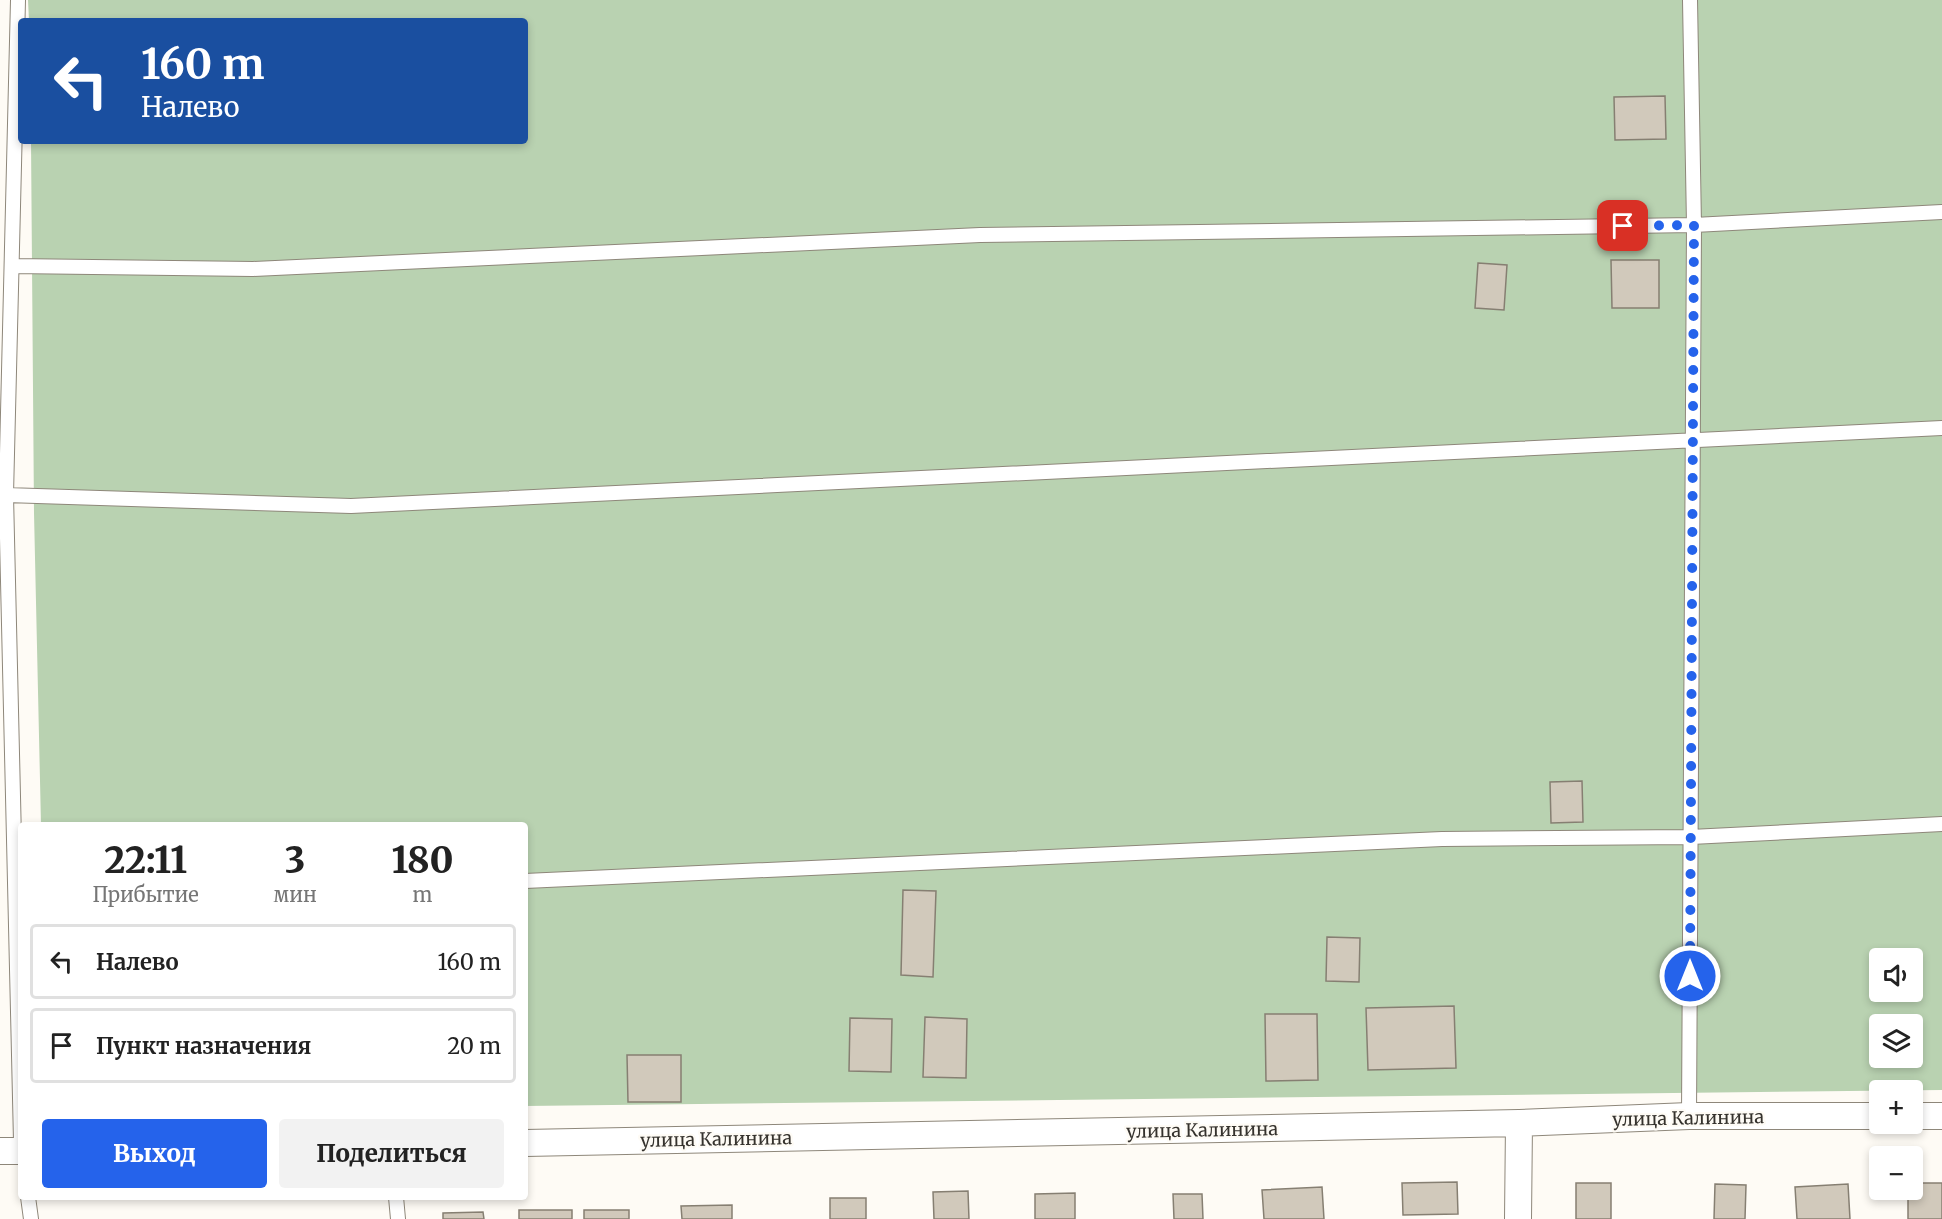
<!DOCTYPE html>
<html lang="ru">
<meta charset="utf-8">
<style>
:root{--surface:#fff;--page:#f2f2f2;--text:#222;--muted:#767676;--line:#e0e0e0;--accent:#2563eb}
body{margin:0;font-family:Merriweather,serif;background:var(--page);color:var(--text);height:100vh;display:flex;flex-direction:column;font-size:22px;white-space:nowrap}
*{box-sizing:border-box;margin:0}
p{font-size:20px;color:var(--muted)}
.icon{flex:none;width:33px;height:33px;fill:none;stroke:currentColor;stroke-width:2;stroke-linecap:round;stroke-linejoin:round}
.map{position:relative;flex:1;overflow:hidden}
.details{position:absolute;left:18px;top:822px;width:510px;height:378px;display:flex;flex-direction:column;background:var(--surface);border-radius:6px;box-shadow:0 3px 9px #0003}
.details>*{flex:none}
.banner{position:absolute;left:18px;top:18px;width:510px;height:126px;border-radius:6px;box-shadow:0 3px 9px #0003;background:#1a4fa0;color:#fff;overflow:hidden}
.buttons{position:absolute;left:1869px;top:948px;display:grid;gap:12px}
.buttons a{display:grid;place-items:center;width:54px;height:54px;border-radius:6px;background:var(--surface);box-shadow:0 3px 9px #0003;font-size:30px}
.pin{position:absolute;display:grid;place-items:center;width:51px;height:51px;color:#fff;margin:-26px;border-radius:12px;box-shadow:0 3px 9px #0006}
.me{position:absolute;width:66px;margin:-33px;rotate:0deg;stroke-linejoin:round;filter:drop-shadow(0 0 4px #0008)}
.turn{display:flex;align-items:center;gap:21px;height:126px;padding:0 24px;font-size:27px}
.turn .icon{width:78px;height:78px;stroke-width:2.5}
.turn b{display:block;font-size:42px;line-height:51px}
.eta{display:flex;justify-content:space-evenly;align-items:center;height:102px;text-align:center}
.eta b{font-size:36px;font-weight:800;line-height:42px}
.action{display:flex;gap:12px;margin-top:auto;padding:12px 24px}
.action a{flex:1;height:69px;border-radius:6px;background:var(--accent);color:#fff;font-size:24px;font-weight:800;line-height:69px;text-align:center}
.action a+a{background:var(--page);color:var(--text)}
ul{padding:0;list-style:none}
li{display:flex;align-items:center;gap:18px;height:75px;margin:0 12px 9px;padding:0 12px;border:3px solid var(--line);border-radius:6px}
li div{flex:1}
li b{display:block;font-size:22px}
li em{font-style:normal}
.map>svg:first-child{display:block}
.green{fill:#b9d2b1;fill-rule:evenodd}
.building{fill:#d1c9bb;stroke:#867f72;stroke-width:1.5}
.lines{fill:none;stroke-linecap:round;stroke-linejoin:round}
.service-casing{stroke:#8e877a;stroke-width:16}
.minor-casing{stroke:#8e877a;stroke-width:28}
.service{stroke:#fff;stroke-width:14}
.minor{stroke:#fff;stroke-width:26}
.route{stroke:#2563eb;stroke-width:10;stroke-dasharray:0 18}
.labels{text-anchor:middle;dominant-baseline:central;stroke-width:4.5;stroke-linejoin:round;paint-order:stroke}
.street-label{font-size:18px;fill:#35322d;stroke:#fefbf5}
</style>
<div class="map">
<svg width="1942" height="1219" viewBox="0 0 1942 1219">
<rect width="100%" height="100%" fill="#fefbf5"/>
<path class="green" d="M28,0H1942V1090L525,1106V825H41L34,513L31,141H525V21H29ZM1880,958H1912V992H1880ZM1880,1024H1912V1058H1880Z"/>
<path class="building" d="M1665,96L1666,139L1615,140L1614,97Z
M1611,260H1659V308H1612Z
M1478,263L1507,265L1504,310L1475,308Z
M1582,781L1583,822L1551,823L1550,782Z
M903,890L936,891L933,977L901,975Z
M1327,937L1360,938L1359,982L1326,981Z
M1454,1006L1456,1068L1368,1070L1366,1008Z
M1265,1014H1317L1318,1080L1266,1081Z
M925,1017L967,1019L966,1078L923,1077Z
M850,1018L892,1019L891,1072L849,1071Z
M627,1055H681V1102H628Z
M1457,1182L1458,1214L1403,1215L1402,1183Z
M1576,1183H1611V1219H1576Z
M1912,1183H1942V1219H1908V1190H1912Z
M1715,1184L1746,1185L1745,1219H1714Z
M1848,1184L1850,1219H1797L1795,1187Z
M1322,1187L1324,1219H1264L1262,1190Z
M968,1191L969,1219H934L933,1192Z
M1075,1193V1219H1035V1194Z
M1173,1194H1202L1203,1219H1174Z
M830,1198H866V1219H830Z
M732,1205V1219H682L681,1206Z
M519,1210H572V1219H519Z
M584,1210H629V1219H584Z
M483,1212L484,1219H443V1213Z"/>
<g class="lines">
<g class="service-casing">
<path id="service" d="M18,0L6,495L21,1141
M13,266L253,269L980,235L1694,225L1942,212
M6,495L351,506L1942,428
M525,881L1442,839L1691,837L1942,824
M1689,1116L1694,225L1690,0
M28,1197L31,1219
M396,1197L398,1219"/>
</g>
<g class="minor-casing">
<path id="minor" d="M1912,1116H1942
M525,1143L1519,1123L1689,1116H1880
M0,1151H21
M1518,1219L1519,1123"/>
</g>
<use href="#service" class="service"/>
<use href="#minor" class="minor"/>
</g>
<g class="lines">
<path class="route" d="M1623,226L1694,225L1690,976"/>
</g>
<g class="labels">
<g class="street-label">
<text transform="translate(1688 1118) rotate(-1)">улица Калинина</text>
<text transform="translate(1202 1130) rotate(-1)">улица Калинина</text>
<text transform="translate(716 1139) rotate(-1)">улица Калинина</text>
</g>
</g>
</svg>
<div class="buttons">
<a><svg class="icon" aria-label="sound" viewBox="0 0 24 24"><path d="M4 9h4l5-4v14l-5-4H4zM17 9q2 3 0 6"/></svg></a>
<a><svg class="icon" aria-label="layers" viewBox="0 0 24 24"><path d="M12 4l9 5-9 5-9-5zM3 14l9 5 9-5"/></svg></a>
<a>+</a>
<a>−</a>
</div>
<div class="pin" style="left:1623px;top:226px;background:#d93025"><svg class="icon" aria-label="arrive" viewBox="0 0 24 24"><path d="M6 21V4h12l-3 4 3 4H6"/></svg></div>
<svg class="me" style="left:1690px;top:976px" viewBox="-20 -20 40 40"><circle r="17" fill="#2563eb" stroke="#fff" stroke-width="3"/><path d="M0-11L8 9 0 5-8 9z" fill="#fff"/></svg>
<div class="banner">
<div class="turn"><svg class="icon" aria-label="left" viewBox="0 0 24 24"><path d="M17 20v-9H6M10 6l-5 5 5 5"/></svg><div><b>160 m</b>Налево</div></div>
</div>
<section class="details">
<div class="eta">
<div><b>22:11</b><p>Прибытие</p></div>
<div><b>3</b><p>мин</p></div>
<div><b>180</b><p>m</p></div>
</div>
<ul>
<li><svg class="icon" aria-label="left" viewBox="0 0 24 24"><path d="M17 20v-9H6M10 6l-5 5 5 5"/></svg><div><b>Налево</b></div><em>160 m</em></li>
<li><svg class="icon" aria-label="arrive" viewBox="0 0 24 24"><path d="M6 21V4h12l-3 4 3 4H6"/></svg><div><b>Пункт назначения</b></div><em>20 m</em></li>
</ul>
<div class="action"><a>Выход</a><a>Поделиться</a></div>
</section>
</div>
